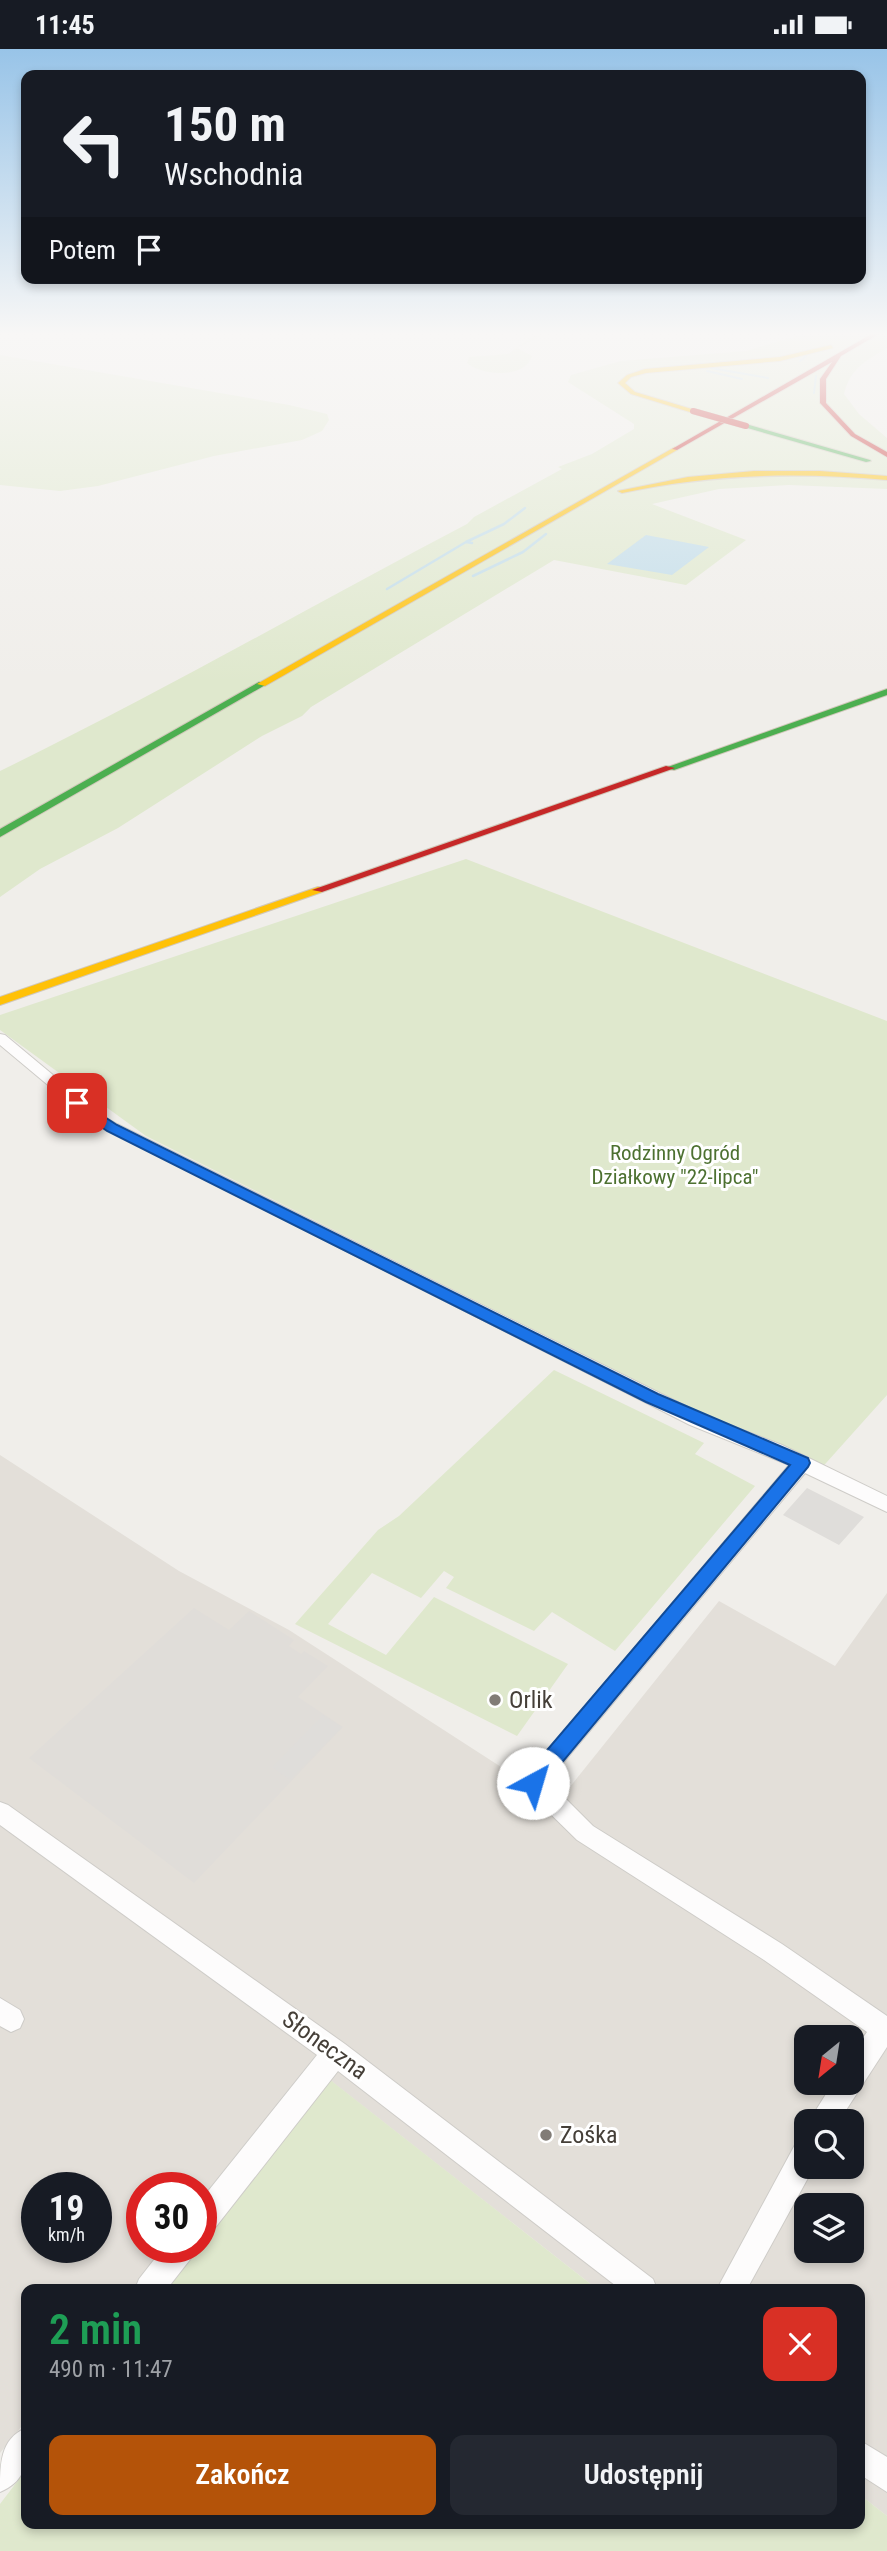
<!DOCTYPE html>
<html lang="pl">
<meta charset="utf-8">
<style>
:root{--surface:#171b24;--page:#242831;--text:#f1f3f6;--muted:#9ea1a6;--accent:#b45309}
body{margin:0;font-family:"Roboto Condensed",sans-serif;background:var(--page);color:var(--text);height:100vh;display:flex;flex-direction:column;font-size:26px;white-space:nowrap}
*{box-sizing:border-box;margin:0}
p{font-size:23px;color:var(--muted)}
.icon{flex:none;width:38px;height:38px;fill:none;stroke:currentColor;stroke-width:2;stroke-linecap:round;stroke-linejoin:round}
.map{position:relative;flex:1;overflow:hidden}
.drawer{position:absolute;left:21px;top:2235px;width:844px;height:245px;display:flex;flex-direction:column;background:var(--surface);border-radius:14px;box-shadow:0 4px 10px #0003}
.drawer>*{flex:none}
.hud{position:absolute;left:21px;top:21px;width:845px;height:214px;border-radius:14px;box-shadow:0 4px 10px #0003;background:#171b24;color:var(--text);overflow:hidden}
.needle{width:46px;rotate:210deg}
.controls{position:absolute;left:794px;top:1976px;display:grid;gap:14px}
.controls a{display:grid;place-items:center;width:70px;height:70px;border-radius:14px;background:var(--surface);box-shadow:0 4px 10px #0003;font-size:35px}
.speed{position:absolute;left:21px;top:2123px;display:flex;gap:14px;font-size:35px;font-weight:700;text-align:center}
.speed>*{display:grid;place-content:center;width:91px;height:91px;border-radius:50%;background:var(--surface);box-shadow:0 4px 10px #0003;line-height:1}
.speed small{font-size:18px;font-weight:400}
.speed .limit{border:10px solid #d22;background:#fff;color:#111}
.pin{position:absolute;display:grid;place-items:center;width:60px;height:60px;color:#fff;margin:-30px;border-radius:14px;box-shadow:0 4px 10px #0006}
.me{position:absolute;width:77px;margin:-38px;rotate:39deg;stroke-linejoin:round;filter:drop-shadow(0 0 5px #0008)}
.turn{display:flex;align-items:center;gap:24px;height:147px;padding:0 28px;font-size:32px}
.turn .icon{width:91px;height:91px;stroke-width:2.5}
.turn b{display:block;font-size:49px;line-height:60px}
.then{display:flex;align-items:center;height:66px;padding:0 28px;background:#0003;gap:14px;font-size:26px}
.round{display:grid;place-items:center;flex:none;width:74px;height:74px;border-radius:14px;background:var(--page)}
.summary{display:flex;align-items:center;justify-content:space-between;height:119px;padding:0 28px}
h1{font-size:42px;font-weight:600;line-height:52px;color:#1e9e55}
.button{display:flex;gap:14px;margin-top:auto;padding:14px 28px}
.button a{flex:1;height:80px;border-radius:14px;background:var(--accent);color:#fff;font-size:28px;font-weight:600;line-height:80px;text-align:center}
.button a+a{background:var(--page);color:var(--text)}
.status{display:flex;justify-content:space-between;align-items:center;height:49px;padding:0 35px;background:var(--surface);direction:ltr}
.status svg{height:19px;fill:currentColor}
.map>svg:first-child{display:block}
.residential{fill:#e3dfd9;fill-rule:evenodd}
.industrial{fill:#e0ddd9}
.green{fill:#dfe8cd}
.parking{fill:#dfddda}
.water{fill:#c0dce9}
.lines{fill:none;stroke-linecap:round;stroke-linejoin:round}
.stream-far1{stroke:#c0dce9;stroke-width:2}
.stream{stroke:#c0dce9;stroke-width:2.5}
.street-casing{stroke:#ceccc8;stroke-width:2}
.fast-casing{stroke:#d1c8ba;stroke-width:2}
.slow-casing{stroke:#d1c8ba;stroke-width:2}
.jam-casing{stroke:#d1c8ba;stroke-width:2}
.street{fill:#fdfcfc;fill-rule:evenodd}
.fast{fill:#4caf50;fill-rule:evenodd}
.slow{fill:#ffc107;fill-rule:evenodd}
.jam{fill:#c62828;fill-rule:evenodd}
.jam-bridge-casing{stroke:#c5b9a9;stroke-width:7;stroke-linecap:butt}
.jam-bridge{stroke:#c62828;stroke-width:6}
.route{fill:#1a73e8;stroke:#114b97;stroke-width:2}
.poi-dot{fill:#817c76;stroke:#fff;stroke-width:2.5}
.labels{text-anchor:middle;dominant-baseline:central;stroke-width:6;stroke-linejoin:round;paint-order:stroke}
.park-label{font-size:21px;fill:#4d7131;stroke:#fff}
.near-poi-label{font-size:24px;fill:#453f38;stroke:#fff;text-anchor:start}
.near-street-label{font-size:24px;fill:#453f38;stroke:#fff}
</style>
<div class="status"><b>11:45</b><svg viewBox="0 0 49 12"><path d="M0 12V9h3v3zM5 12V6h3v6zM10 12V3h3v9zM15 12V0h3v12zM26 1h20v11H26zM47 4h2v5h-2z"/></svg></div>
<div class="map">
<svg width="887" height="2502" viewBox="0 0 887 2502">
<rect width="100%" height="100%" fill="#f0eeea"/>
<path class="residential" d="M0,1406L179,1522L289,1581L557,1754L719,1552L835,1617L887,1544V2467L859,2445V2240H597L312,2017L201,2154V2138H142V2198H166L132,2240H26V2372L0,2404ZM807,1988H852V2034H807ZM807,2072H852V2118H807ZM37,2138H96V2198H37ZM807,2156H852V2202H807Z"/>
<path class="industrial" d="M194,1559L229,1581L249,1562L294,1591L289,1597L301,1605L304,1602L328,1617L298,1648L343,1678L194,1834L29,1709Z"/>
<path class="green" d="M539,283H549L517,299L532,307C525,330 482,327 467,314L469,308L508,305Z
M810,283H887V299C865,312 850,320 844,345L859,365L887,389V440L789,436L719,440L652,455L746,491L686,536L554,511L311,658L302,667L262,687L118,779L40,820L0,848V722C158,645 311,557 467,475L474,468L562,420L558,418L592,405L634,380V375L568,333L571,326L621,312L746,302Z
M0,306L289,356L327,365L329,371L322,382L302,391L214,407L98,437L60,442L0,436Z
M466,810L887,972V1346L818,1423L146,1087L0,981V966Z
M554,1321L704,1394L695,1405L755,1437L615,1602L552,1563L534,1582L446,1539L454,1528L444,1522L421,1549L372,1524L328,1575L386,1606L434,1548L568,1615L517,1687L295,1575L378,1481L399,1467Z
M329,2030L597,2240H167Z
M26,2421V2474H859V2445L887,2467V2502H0V2455Z"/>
<path class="parking" d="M807,1439L864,1468L839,1496L783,1466Z
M323,1666L342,1678L290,1731L272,1718Z"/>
<path class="water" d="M646,486L709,498L672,526L607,515Z"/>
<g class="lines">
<path class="stream-far1" d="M800,312L806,307
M711,319L768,329
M707,322L742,330
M814,344L816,327"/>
<path class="stream" d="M472,494L466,493L504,475L525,459
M473,527L523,503L546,485
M387,540L466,493"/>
<g class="street-casing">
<path id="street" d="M0,985L5,986L101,1066L117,1075L704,1366L782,1396L887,1447V1463L805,1424L548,1732L593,1777L782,1895L887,1967V1998L839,2072H809L833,2034H852V2004L867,1983L764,1911L577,1791L525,1740L521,1733L789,1416L690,1376L107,1081L91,1072L0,996Z
M0,1753L8,1756L345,1995L653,2230L657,2240H620L338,2022L211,2184L201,2188V2151L317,2006L0,1776Z
M0,1949L20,1961L24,1970L20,1979L11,1983L0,1977Z
M807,2088V2118H814L747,2240H717L797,2092Z
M164,2198H196L192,2208L167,2240H135L139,2230Z
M26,2379C26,2407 31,2430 0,2443C0,2415 0,2390 26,2379Z
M859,2391L887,2408V2443L859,2425Z"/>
</g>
<g class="fast-casing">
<path id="fast" d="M746,375L870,411L871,412L866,413L744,378Z
M259,633L267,635L0,788V780Z
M887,640V646L674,721L665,719Z"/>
</g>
<g class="slow-casing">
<path id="slow" d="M831,296L833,299L780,312L646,324L631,328L625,334L635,343L695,361L693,364L631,345L618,334L627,326L645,320L780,308Z
M675,398L677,401L265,637L257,635Z
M754,422H820L887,427V431C797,423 710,425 622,444L618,442L688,428Z
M318,838L322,839V843L0,956V948Z"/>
</g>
<g class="jam-casing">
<path id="jam" d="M875,283H882L841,307L826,330V354L855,385L887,403V408L851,387L820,354V330L832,313L677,401L672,400Z
M666,717L675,719L322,843L312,841Z"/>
</g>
<use href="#street" class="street"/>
<use href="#fast" class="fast"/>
<use href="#slow" class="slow"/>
<use href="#jam" class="jam"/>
<g class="jam-bridge-casing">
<path id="jam-bridge" d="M693,362L746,377"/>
</g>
<use href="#jam-bridge" class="jam-bridge"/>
</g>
<linearGradient id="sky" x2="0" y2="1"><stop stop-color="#98c4e8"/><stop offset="0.45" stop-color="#f8f7f6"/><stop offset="1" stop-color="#f8f7f6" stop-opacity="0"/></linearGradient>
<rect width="887" height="633" fill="url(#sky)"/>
<path class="route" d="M77,1050L117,1076L658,1345L808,1409L810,1414L808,1418L540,1740L533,1743L525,1740L522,1734L525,1727L790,1416L646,1353L107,1082L72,1057L70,1054Z"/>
<g class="poi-dot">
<circle cx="495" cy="1651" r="7"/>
<circle cx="546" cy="2086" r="7"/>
</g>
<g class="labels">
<g class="park-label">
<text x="675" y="1104">Rodzinny Ogród<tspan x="675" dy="24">Działkowy "22-lipca"</tspan></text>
</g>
<g class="near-poi-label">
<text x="509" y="1651">Orlik</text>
<text x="560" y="2086">Zośka</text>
</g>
<g class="near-street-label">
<text transform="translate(325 1996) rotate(36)">Słoneczna</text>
</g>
</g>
</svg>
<div class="controls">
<a><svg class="needle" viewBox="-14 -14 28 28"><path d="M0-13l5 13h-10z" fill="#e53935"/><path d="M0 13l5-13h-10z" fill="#9ea1a6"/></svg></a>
<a><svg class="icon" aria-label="search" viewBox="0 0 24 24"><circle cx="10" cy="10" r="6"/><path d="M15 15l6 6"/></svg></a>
<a><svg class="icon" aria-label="layers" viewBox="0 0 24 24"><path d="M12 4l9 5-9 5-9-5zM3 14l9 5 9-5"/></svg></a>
</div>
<div class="speed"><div>19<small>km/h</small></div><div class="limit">30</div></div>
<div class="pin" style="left:77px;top:1054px;background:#d93025"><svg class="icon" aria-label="arrive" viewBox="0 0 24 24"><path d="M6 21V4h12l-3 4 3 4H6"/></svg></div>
<svg class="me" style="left:533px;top:1734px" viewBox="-20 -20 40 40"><circle r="19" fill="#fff"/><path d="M0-13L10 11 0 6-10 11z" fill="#1a73e8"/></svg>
<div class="hud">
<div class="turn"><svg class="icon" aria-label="left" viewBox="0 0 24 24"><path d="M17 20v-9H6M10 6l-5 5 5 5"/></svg><div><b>150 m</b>Wschodnia</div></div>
<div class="then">Potem<svg class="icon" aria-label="arrive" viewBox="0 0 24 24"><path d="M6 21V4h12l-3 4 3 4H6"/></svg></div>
</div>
<section class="drawer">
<div class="summary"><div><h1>2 min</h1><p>490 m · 11:47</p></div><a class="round" style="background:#d93025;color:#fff"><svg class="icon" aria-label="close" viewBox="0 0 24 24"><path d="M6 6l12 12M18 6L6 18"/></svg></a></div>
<div class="button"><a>Zakończ</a><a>Udostępnij</a></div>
</section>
</div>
